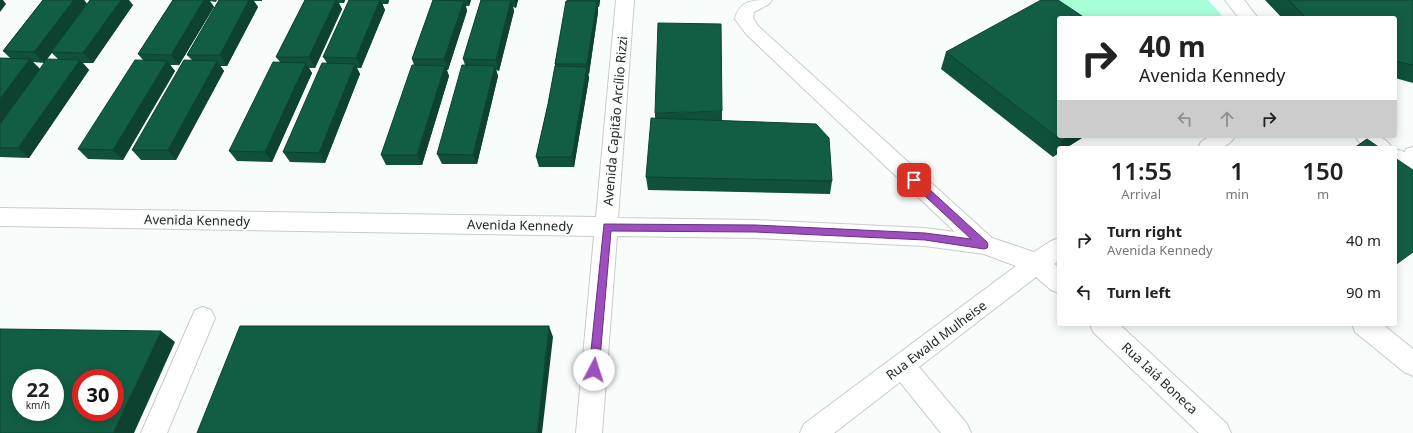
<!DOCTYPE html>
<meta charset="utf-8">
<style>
:root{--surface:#fff;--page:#f6f6f6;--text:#222;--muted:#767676}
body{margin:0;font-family:"Noto Sans",sans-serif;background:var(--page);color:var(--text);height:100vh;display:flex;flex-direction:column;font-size:15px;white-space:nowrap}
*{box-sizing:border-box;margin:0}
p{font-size:13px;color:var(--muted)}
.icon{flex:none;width:22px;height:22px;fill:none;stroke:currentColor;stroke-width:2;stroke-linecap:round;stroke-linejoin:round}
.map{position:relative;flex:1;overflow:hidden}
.drawer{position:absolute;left:1057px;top:146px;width:340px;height:180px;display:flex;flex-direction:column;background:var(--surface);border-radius:4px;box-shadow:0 2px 10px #0003}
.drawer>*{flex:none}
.guide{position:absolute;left:1057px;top:16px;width:340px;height:122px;border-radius:4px;box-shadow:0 2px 10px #0003;background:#fff;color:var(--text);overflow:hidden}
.speed{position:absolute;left:12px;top:369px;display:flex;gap:8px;font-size:20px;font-weight:700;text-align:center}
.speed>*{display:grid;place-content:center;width:52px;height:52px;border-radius:50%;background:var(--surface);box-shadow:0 2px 10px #0003;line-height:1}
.speed small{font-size:10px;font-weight:400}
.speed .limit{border:6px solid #d22;background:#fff;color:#111}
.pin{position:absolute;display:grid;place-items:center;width:34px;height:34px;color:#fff;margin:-17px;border-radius:8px;box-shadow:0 2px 6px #0006}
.me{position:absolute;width:44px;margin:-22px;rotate:5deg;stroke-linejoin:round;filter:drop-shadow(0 0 3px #0008)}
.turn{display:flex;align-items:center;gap:14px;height:84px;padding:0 16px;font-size:18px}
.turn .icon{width:52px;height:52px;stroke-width:2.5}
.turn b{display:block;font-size:28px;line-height:34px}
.lanes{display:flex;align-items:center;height:38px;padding:0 16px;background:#0003;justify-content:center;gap:20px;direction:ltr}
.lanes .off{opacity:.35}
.eta{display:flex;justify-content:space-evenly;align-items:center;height:68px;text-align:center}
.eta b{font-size:24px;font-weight:600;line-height:28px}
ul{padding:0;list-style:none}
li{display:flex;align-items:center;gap:12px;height:52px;padding:0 16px}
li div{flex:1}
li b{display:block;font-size:15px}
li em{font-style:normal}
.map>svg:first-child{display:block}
.green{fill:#a7ffd7}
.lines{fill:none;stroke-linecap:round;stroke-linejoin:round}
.minor-casing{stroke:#c8ccca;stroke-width:2}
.major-casing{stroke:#c8ccca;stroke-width:2}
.minor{fill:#fff;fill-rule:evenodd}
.major{fill:#fff;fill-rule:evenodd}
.wall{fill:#0f513a;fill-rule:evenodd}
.shaded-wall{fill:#0d4230}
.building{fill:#125e44;stroke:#0d4230;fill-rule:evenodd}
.route{fill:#9d4ebf;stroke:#66337c}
.labels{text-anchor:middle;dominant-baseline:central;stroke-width:4;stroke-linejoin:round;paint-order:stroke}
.street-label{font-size:13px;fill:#272928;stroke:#f8fcfa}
</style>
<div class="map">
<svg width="1413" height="433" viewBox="0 0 1413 433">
<rect width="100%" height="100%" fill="#f8fcfa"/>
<path class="green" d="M1051,0H1208L1224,18H1077Z"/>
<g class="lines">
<g class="minor-casing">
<path id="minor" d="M616,0H634L618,218L755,220L925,228L955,232L746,34L735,19C739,0 754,0 772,0L769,4L754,12L753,18L758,26L992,238L1034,252L1051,241L1059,238V260L1054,264L1059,268V293L1051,290L1036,277L919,367L967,424L971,433H941L900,382L834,433H800L804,424L1016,266L984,254L925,246L755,238L617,236L602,433H576L594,236L0,226V208L596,217Z
M1210,136H1235C1227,151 1213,148 1198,148L1201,142Z
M1413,147V173L1408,174L1401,172L1398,166L1406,149Z
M203,307L211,310L215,318L167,433H141L195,310Z
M1090,324H1119L1227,424L1231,433H1199L1093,332Z
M1352,324H1382L1413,349V376L1404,372L1355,332Z"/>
</g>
<g class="major-casing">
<path id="major" d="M1225,0H1244L1258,18H1239Z
M1355,136C1370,136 1384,133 1392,148C1377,148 1363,151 1355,136Z
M1395,149L1402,151L1413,158V177L1406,175L1395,168Z"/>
</g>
<use href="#minor" class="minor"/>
<use href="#major" class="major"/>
</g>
<path class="wall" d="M43,0H84L87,4L133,5L93,63H83L89,70L29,158L0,157V58H10L3,51ZM52,53L58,59L40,69L33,62L44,63Z
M173,0H217L216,2L210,1L214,7L179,65H170L175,71L123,160L88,159L78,149L143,60L138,54Z
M219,0H262V1H254L258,7L227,66H220L224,71L176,160H141L132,150L192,60L187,55Z
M305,0H345L344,3H339L342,9L315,68H309L312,73L272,162L237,161L229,151L280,62L276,57Z
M349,0H389L388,4H382L385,10L361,68H357L360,74L325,163L290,162L283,152L327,63L323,57Z
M433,0H471L469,6H466L467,11L448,70H447L449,76L422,165H386L381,155L414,65L412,59Z
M481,0H518L516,8L513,7L514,11L499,71L496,70L498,76L477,164H442L437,154L465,65L463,59Z
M567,0H600L599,7H598V12L589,74H588L589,78L574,167H539L536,157L548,104L555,66V64Z
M1265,0H1413V83L1395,78V18H1282Z
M946,52L1085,136L1066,148H1059L1053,157L941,69Z
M722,111V121L832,181L830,194L648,190L646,177L655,118V113Z"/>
<path class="shaded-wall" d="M0,0H3L6,4L0,12Z
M74,0H84L87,4L44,63L34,52Z
M121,0H129L133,5L93,63L83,53Z
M204,0H209L214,7L179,65L171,55Z
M249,0H253L258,7L227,66L220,55Z
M336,0H337L342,9L315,68L309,57Z
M342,0H345L344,3Z
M380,0H381L385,10L361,68L356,58Z
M386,0H389L388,4Z
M467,0H471L469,6Z
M511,0L514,11L499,71L496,60Z
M514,0H518L516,8Z
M598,0H600L599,7Z
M464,1L467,11L448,70L444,59Z
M597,1L598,12L589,74L587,64Z
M30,59L40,69L0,124V99Z
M80,60L89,70L29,158L18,148Z
M167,61L175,71L123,160L113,150Z
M217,61L224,71L176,160L168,150Z
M306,63L312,73L272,162L265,152Z
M355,64L360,74L325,163L319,153Z
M445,66L449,76L422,165L417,155Z
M495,66L498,76L477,164L473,155Z
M587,67L589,78L574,167L572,157Z
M1070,136H1085L1066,148H1059V153L1053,157L1062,141Z
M549,326L553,337L542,433H537Z
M161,331L175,342L134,433H113Z"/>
<path class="building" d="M43,0H74L34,52L3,51Z
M90,0H121L83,53L51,52Z
M173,0H204L171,55L138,54Z
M219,0H249L220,55H187Z
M305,0H336L309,57H276Z
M349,0H380L356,58L323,57Z
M433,0L464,1L444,59H412Z
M481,0H511L496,60L463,59Z
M1041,0H1058L1085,18H1059V136H1070L1062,141L946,52Z
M1289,0H1413V65L1395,61V18H1306Z
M566,1H597L587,64H555Z
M658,23L721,24L722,111L655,113Z
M0,58L30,59L0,99Z
M47,59L80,60L18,148H0V124Z
M135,60L167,61L113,150L78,149Z
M184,60L217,61L168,150H132Z
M273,62L306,63L265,152L229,151Z
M322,63L355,64L319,153L283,152Z
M412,65L445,66L417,155H381Z
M462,65L495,66L473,155L437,154Z
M555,66L587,67L572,157H536L548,104Z
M651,118L816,124L829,138L832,181L646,177Z
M1367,139L1380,148H1354Z
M1395,158L1413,170V252L1395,265Z
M240,326H549L537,433H197Z
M0,329L161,331L113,433H0ZM21,378H55V412H21ZM81,378H115V412H81Z"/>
<path class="route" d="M914,177L917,178L987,242L988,245L987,248L984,249L925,240L755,232L611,231L599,370L598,373L594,374L591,373L589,370L604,224L755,225L925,233L971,239L911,183L910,180L911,178Z"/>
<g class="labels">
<g class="street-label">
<text transform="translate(615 121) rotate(-85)">Avenida Capitão Arcílio Rizzi</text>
<text transform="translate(197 220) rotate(1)">Avenida Kennedy</text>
<text transform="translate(520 225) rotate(1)">Avenida Kennedy</text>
<text transform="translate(936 340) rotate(-37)">Rua Ewald Mulheise</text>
<text transform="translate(1160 378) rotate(43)">Rua Iaiá Boneca</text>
</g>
</g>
</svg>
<div class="speed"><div>22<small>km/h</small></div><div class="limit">30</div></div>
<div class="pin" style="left:914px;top:180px;background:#d93025"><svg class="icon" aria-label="arrive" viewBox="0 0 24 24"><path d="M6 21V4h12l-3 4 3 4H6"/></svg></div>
<svg class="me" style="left:594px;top:370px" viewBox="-20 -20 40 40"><circle r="19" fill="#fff"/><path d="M0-13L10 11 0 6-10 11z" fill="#9d4ebf"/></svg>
<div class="guide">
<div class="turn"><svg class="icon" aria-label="right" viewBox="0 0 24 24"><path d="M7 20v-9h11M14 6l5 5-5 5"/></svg><div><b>40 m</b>Avenida Kennedy</div></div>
<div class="lanes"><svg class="icon off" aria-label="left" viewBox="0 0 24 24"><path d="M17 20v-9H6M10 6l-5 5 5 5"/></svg><svg class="icon off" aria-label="ahead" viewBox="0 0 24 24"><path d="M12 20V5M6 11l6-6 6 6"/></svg><svg class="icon" aria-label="right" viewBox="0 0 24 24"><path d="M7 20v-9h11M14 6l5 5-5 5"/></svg></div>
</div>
<section class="drawer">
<div class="eta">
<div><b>11:55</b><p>Arrival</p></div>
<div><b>1</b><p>min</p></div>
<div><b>150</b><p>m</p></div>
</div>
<ul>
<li><svg class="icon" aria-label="right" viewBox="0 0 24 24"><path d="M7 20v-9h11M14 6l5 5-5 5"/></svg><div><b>Turn right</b><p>Avenida Kennedy</p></div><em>40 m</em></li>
<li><svg class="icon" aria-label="left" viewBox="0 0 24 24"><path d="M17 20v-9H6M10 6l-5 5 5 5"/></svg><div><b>Turn left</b></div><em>90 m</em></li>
</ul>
</section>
</div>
